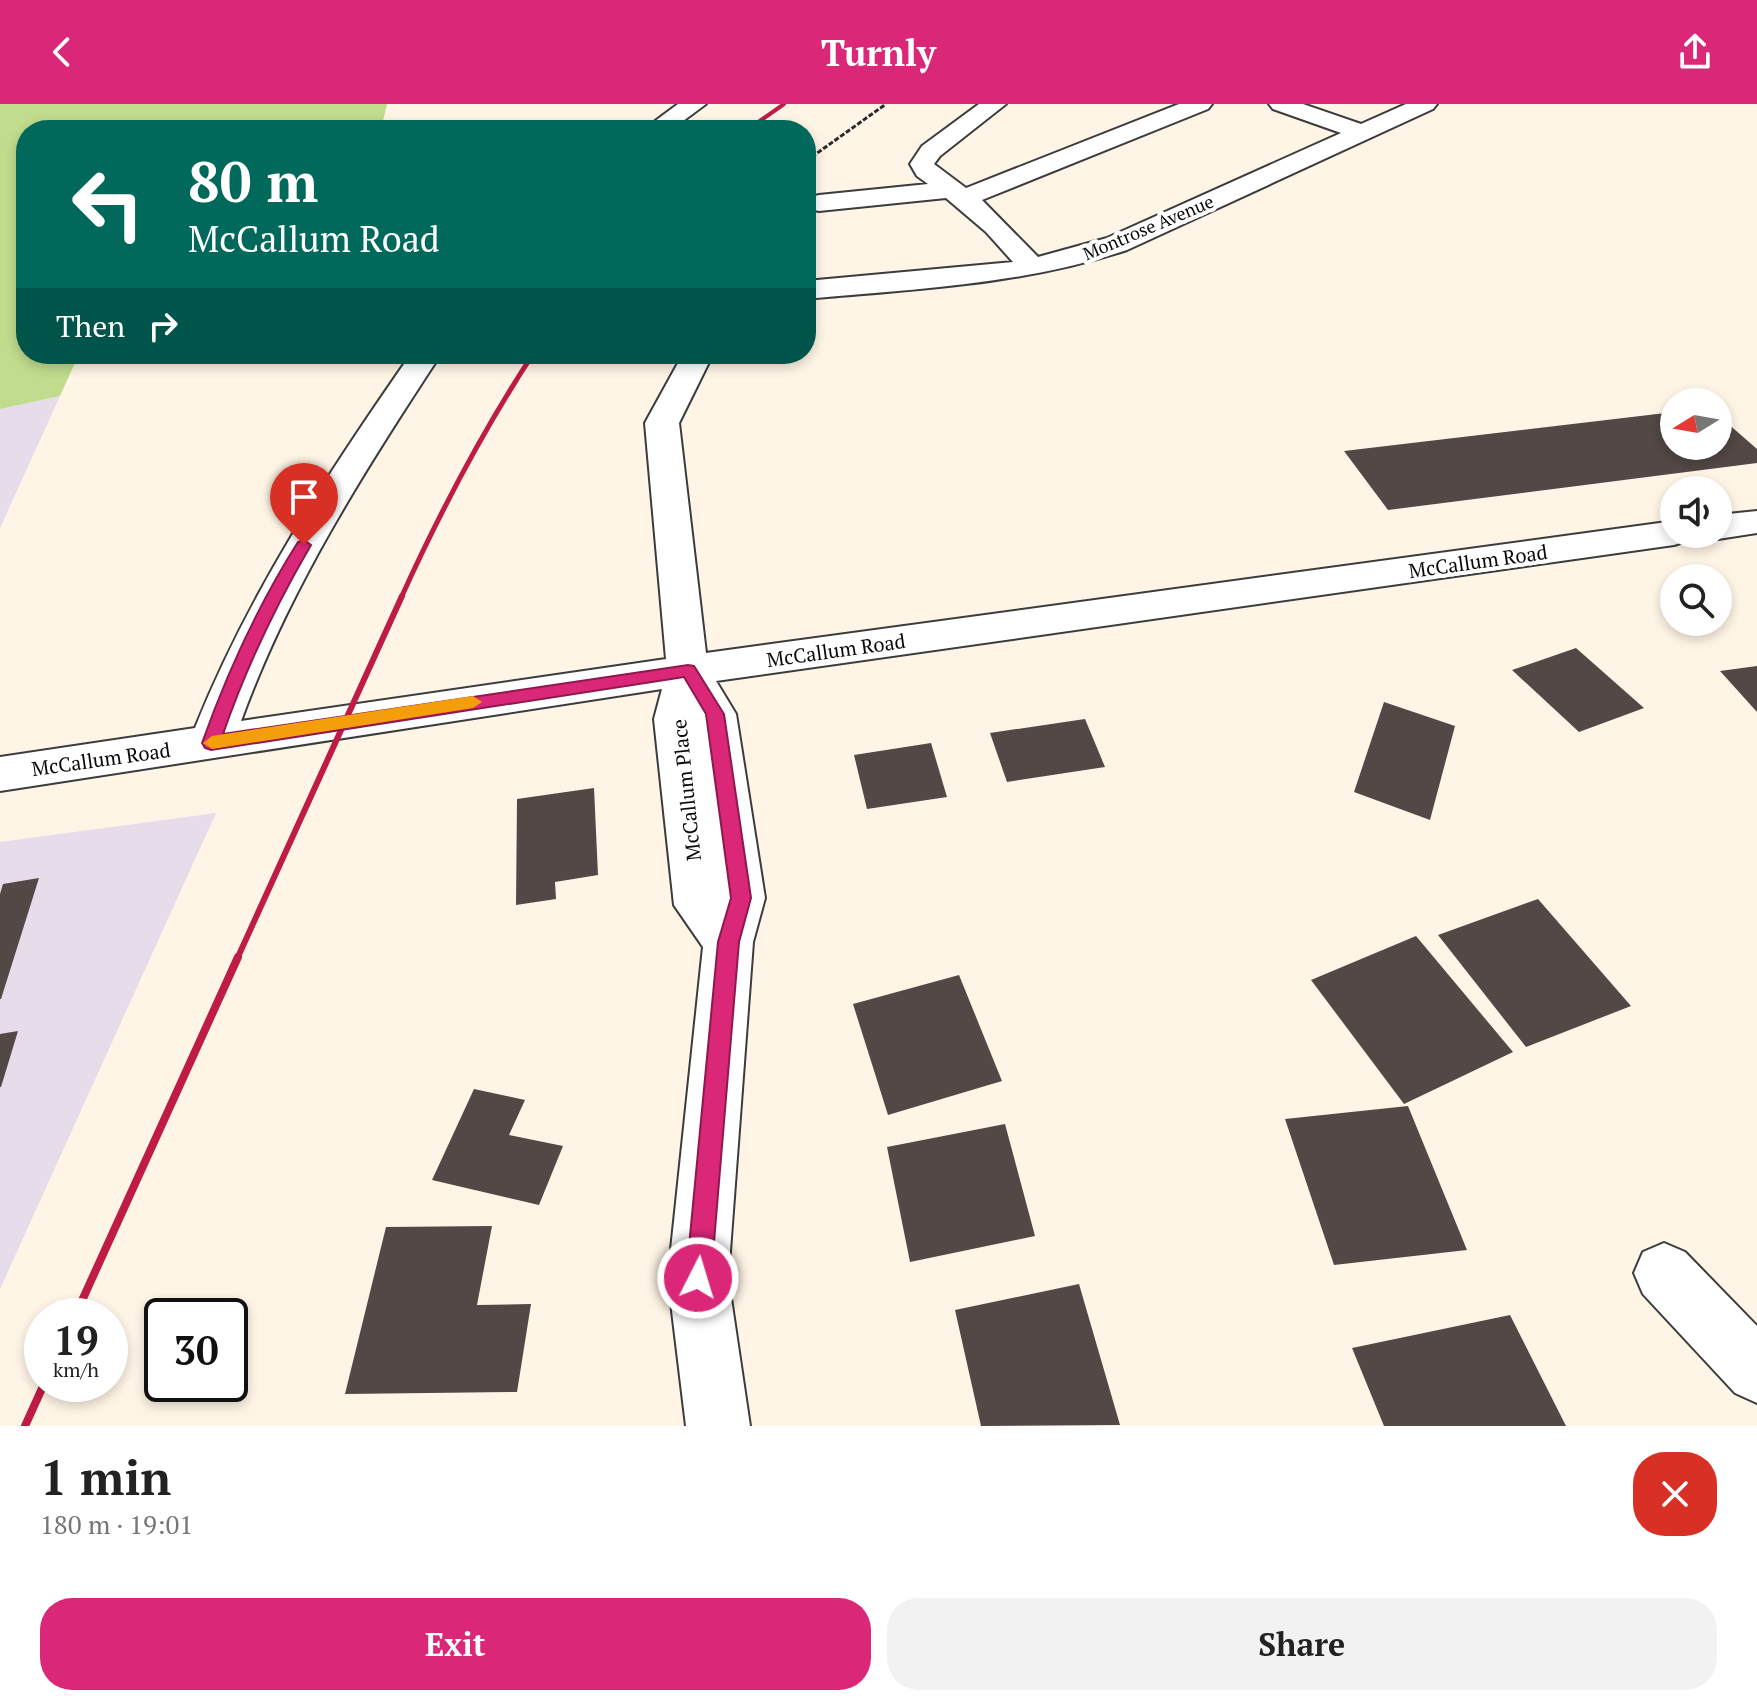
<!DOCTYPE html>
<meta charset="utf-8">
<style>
:root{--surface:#fff;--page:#f2f2f2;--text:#222;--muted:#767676;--accent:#db2777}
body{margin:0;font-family:"PT Serif",serif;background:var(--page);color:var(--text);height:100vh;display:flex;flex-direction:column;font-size:30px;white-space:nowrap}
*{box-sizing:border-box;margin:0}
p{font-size:26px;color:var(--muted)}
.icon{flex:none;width:44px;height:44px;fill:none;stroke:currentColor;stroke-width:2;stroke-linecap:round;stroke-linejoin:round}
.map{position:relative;height:1322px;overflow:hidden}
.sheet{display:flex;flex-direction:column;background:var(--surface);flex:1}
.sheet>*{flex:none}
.banner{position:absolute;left:16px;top:16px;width:800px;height:244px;border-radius:32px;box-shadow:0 4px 12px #0003;background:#00695c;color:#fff;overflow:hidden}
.needle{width:52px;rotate:259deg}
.fabs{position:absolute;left:1660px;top:284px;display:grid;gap:16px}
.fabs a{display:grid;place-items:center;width:72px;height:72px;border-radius:50%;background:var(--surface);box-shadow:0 4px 12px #0003;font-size:40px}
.speed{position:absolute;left:24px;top:1194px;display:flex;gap:16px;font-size:40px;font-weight:700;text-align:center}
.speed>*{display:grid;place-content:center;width:104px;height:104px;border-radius:50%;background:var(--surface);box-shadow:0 4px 12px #0003;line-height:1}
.speed small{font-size:20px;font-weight:400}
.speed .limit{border:4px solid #111;border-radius:12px;background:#fff;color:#111}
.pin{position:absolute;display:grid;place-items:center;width:68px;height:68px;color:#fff;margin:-82px -34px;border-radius:50% 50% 50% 0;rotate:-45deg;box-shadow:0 0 8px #0007}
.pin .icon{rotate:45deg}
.me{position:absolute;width:88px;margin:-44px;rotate:5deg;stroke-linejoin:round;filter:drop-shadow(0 0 6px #0008)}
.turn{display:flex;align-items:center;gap:28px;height:168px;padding:0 40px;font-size:36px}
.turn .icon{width:104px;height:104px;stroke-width:2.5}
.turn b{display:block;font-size:56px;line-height:68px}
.then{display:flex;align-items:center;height:76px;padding:0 40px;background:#0003;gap:16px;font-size:30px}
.round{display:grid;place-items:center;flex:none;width:84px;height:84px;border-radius:32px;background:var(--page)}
.summary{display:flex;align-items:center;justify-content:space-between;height:136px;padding:0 40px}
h1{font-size:48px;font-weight:800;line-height:60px}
.primary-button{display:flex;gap:16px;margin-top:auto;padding:16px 40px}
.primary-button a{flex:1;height:92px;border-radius:32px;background:var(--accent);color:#fff;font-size:32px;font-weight:800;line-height:92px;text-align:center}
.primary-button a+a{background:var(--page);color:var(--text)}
header{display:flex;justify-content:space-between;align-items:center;height:104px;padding:0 40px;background:var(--accent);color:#fff;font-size:36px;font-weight:800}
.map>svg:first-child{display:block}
.industrial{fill:#e6dcea}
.forest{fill:#c1dc8d}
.building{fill:#524845}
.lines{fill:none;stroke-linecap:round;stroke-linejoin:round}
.minor-casing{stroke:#3c3c3c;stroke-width:4}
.path{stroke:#2b2b2b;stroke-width:3;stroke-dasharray:5 2;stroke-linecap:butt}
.minor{fill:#fff;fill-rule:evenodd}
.rail-far3{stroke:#bf1c45;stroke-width:4}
.rail-far2{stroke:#bf1c45;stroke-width:5}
.rail-far1{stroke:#bf1c45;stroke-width:6}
.rail{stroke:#bf1c45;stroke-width:8}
.route{fill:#db2777;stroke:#8e194d;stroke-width:2}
.slow{fill:#f59e0b}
.labels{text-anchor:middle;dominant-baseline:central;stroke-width:8;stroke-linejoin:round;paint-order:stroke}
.far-street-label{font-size:18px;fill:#090909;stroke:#fff}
.street-label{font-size:20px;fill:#090909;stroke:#fff}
</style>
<header><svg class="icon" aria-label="back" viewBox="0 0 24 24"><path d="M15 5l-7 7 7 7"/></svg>Turnly<svg class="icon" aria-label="share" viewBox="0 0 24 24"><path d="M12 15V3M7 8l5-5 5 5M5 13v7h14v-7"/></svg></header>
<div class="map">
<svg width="1757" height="1322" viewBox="0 0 1757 1322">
<rect width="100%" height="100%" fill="#fff5e6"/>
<path class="industrial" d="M60,292L0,424V305Z
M216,709L0,1185V738Z"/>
<path class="forest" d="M0,0H387L381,26H26V250H79L60,292L0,305Z"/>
<path class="building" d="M1674,308V342H1718V311L1757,345V359L1388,406L1344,347Z
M1576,544L1644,604L1579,628L1512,566Z
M1757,562V608L1720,567Z
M1384,598L1455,622L1430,716L1354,688Z
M1085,615L1105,663L1007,678L990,629Z
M931,639L947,693L867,705L854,651Z
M594,684L598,771L555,778L556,795L516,801L517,695Z
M39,774L1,895H0V790L3,780Z
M1538,795L1631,902L1526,943L1438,831Z
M1416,832L1513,948L1404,1000L1311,876Z
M959,871L1002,977L888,1011L853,900Z
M18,927L1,983H0V930Z
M474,985L525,996L509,1031L563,1042L539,1101L432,1076Z
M1408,1002L1467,1146L1334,1161L1285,1015Z
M1005,1020L1035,1132L910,1158L887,1043Z
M492,1122L477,1201L531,1200L517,1288L345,1290L386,1123Z
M1079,1180L1120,1321L981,1322L955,1206Z
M1510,1211L1566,1322H1384L1352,1244Z"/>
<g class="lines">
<g class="minor-casing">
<path id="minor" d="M678,0H706L671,26H643Z
M979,0H1006L940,52L934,60L966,84L1179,0H1212L1208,5L982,96L1038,153L1107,134L1341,29L1273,5L1269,0H1303L1361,20L1406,0H1437L1433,5L1127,146C1022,181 915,185 806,195V177L1013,158L986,128L946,94L819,107L810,105L806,99L810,93L819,91L928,80L917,72L910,60L922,42Z
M411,250H441C364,367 289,485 241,617L666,555L645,319L683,250H713L679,319L706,549L1674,417V430H1692L1687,437L1674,441L716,577L736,610L765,794L753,838L728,1174L750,1322H686L668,1174L703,843L674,801L654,615L662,585L0,687V653L195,624C249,489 328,369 411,250Z
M1757,407V429L1718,435L1704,430H1718V411Z
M1664,1139L1685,1148L1757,1222V1299L1735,1289L1643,1190L1634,1169L1643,1148Z"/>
</g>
<path class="path" d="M806,57L886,0"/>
<use href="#minor" class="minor"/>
<path class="rail-far3" d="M747,26L784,0"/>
<path class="rail-far2" d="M401,494C439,410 482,328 533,250"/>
<path class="rail-far1" d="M237,855L402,492"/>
<path class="rail" d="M75,1212L238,853
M25,1322L44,1280"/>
</g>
<path class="route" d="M304,436L311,441C276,501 246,564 223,630L688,561L694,562L724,610L751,794L739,838L711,1174L707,1183L698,1186L690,1183L686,1174L718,838L731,794L706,610L684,573L211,646L205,644L202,639C227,569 258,501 298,438Z"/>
<path class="slow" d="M473,592L482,598L473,604L212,645L203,639L212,632Z"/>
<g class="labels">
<g class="far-street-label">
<text transform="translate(1148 123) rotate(-23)">Montrose Avenue</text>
</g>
<g class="street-label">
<text transform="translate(1478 457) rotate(-8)">McCallum Road</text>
<text transform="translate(836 546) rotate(-8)">McCallum Road</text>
<text transform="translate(101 655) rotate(-8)">McCallum Road</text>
<text transform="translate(686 686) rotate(-96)">McCallum Place</text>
</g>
</g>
</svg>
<div class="fabs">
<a><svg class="needle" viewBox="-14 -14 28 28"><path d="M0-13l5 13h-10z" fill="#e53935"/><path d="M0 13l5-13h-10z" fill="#767676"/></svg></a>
<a><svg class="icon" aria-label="sound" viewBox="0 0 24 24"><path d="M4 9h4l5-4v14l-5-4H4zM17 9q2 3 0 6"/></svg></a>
<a><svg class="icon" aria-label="search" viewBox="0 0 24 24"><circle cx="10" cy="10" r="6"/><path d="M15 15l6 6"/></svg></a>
</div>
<div class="speed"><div>19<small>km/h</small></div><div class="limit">30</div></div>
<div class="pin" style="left:304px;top:441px;background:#d93025"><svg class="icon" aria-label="arrive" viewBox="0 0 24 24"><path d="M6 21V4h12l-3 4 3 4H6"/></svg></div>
<svg class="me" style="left:698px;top:1174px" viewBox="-20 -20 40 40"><circle r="17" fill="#db2777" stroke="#fff" stroke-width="3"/><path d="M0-11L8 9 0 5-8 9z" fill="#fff"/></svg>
<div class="banner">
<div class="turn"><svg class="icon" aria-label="left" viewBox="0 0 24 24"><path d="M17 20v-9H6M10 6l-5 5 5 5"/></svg><div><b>80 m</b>McCallum Road</div></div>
<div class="then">Then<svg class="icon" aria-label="right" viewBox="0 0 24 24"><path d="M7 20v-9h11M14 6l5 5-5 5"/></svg></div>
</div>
</div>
<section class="sheet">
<div class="summary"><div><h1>1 min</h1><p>180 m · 19:01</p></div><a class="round" style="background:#d93025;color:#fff"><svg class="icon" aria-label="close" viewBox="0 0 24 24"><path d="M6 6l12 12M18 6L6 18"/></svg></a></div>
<div class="primary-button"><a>Exit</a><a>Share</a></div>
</section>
